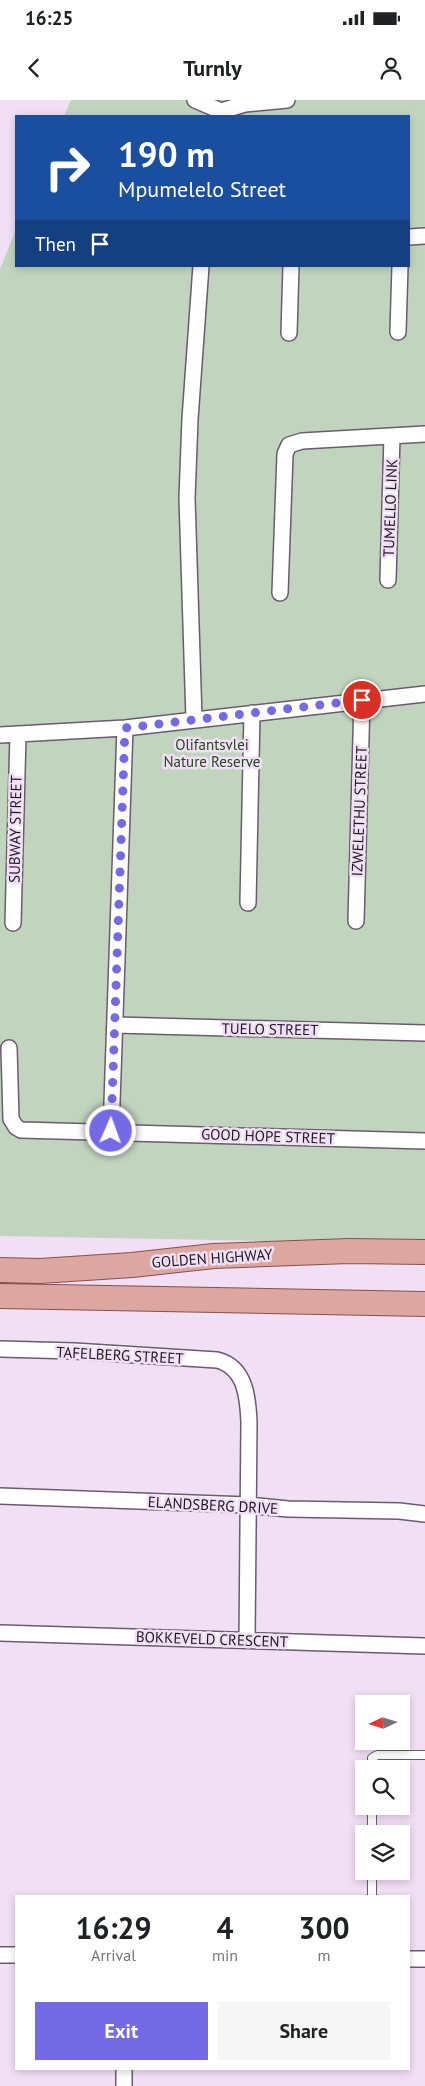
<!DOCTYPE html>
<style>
:root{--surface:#fff;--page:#f6f6f6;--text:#202124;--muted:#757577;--accent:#756ae5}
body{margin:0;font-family:"PT Sans",sans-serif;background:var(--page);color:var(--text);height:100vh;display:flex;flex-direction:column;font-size:19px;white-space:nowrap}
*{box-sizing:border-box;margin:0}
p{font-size:16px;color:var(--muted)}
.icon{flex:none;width:28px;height:28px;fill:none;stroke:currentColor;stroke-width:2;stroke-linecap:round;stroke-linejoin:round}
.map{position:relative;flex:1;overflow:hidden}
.drawer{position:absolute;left:15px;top:1795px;width:395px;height:175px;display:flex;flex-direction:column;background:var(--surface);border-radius:0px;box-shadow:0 2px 8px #0003}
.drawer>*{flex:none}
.hud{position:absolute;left:15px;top:15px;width:395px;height:152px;border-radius:0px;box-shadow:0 2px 8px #0003;background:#1a4fa0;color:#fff;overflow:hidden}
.needle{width:32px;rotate:266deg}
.buttons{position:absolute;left:355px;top:1595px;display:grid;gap:10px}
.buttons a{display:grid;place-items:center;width:55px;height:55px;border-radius:0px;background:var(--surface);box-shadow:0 2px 8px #0003;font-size:25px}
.pin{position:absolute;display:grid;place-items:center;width:42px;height:42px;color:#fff;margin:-21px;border:2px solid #fff;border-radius:50%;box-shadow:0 1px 5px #0007}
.me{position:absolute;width:55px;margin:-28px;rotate:2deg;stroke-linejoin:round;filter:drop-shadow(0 0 4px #0008)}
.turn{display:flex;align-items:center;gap:18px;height:105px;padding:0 20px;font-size:22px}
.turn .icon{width:65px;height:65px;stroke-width:2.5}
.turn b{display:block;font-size:35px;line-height:42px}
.then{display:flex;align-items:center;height:48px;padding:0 20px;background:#0003;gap:10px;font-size:19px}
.eta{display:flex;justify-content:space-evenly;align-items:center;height:85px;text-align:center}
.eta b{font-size:30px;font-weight:700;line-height:35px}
.cta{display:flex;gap:10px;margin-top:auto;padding:10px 20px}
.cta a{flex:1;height:58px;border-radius:0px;background:var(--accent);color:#fff;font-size:20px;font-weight:700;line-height:58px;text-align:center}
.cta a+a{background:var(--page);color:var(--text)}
.status{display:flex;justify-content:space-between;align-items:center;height:35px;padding:0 25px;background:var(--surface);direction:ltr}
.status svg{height:14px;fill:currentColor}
header{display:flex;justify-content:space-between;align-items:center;height:65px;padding:0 20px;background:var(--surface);font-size:22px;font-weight:700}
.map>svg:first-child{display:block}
.green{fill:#c1d5be}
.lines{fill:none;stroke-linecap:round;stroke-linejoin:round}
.service-casing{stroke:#6b5b6e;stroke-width:10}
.minor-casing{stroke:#6b5b6e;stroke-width:18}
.primary-casing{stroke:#8b4f4b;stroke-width:26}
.service{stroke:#fff;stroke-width:8}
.minor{stroke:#fff;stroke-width:15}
.primary{stroke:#dca7a1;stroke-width:24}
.route{stroke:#756ae5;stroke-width:9;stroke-dasharray:0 16.2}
.labels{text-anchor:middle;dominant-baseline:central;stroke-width:5;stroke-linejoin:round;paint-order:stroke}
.street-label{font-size:15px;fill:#1e1820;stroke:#f1dff5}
.park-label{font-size:15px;fill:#22461c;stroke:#f1dff5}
</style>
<div class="status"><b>16:25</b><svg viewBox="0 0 49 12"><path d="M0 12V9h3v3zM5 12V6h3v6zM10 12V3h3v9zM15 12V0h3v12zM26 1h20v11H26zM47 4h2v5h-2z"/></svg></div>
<header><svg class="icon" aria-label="back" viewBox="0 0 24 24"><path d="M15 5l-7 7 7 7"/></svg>Turnly<svg class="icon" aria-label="person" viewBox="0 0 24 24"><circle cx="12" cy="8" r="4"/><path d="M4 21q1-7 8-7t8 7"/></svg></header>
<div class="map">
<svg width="425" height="1986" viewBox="0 0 425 1986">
<rect width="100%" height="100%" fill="#f1dff5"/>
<path class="green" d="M71,0H425V1144L0,1136V169L16,130V166H409V16H64Z"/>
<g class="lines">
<g class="service-casing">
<path id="service" d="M372,1669V1658L377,1655H425
M372,1706V1734
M372,1771V1796"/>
</g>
<g class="minor-casing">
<path id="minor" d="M195,0L221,11L245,4L287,0
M409,137L425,136
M398,232L400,166
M289,233L291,166
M388,480L392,336
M280,493L285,354L289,345L302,341L425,334
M194,619L187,398L190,319L201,166
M0,635L125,628L425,594
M248,803L252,613
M356,821L362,600
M13,823L18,635
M115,925L425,933
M9,948L11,1019L16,1027L21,1030L425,1041
M111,1031L125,628
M0,1249L74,1251L217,1260C246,1267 248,1299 249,1322L247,1540
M0,1396L248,1405L288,1409L399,1411L425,1414
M0,1533L425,1546
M0,1855H16
M409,1859H425
M124,1986V1969"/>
</g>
<g class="primary-casing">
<path id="primary" d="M0,1170L40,1171L132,1165L214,1156L349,1151L425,1152
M0,1196L425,1204"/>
</g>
<use href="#service" class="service"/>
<use href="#minor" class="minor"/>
<use href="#primary" class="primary"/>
</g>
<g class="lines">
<path class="route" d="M111,1031L125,628L362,600"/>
</g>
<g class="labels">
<g class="street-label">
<text transform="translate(390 408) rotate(-88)">TUMELLO LINK</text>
<text transform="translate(359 711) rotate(-88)">IZWELETHU STREET</text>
<text transform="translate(15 729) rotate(-89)">SUBWAY STREET</text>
<text transform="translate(270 929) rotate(1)">TUELO STREET</text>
<text transform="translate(268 1036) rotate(2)">GOOD HOPE STREET</text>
<text transform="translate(212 1158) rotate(-4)">GOLDEN HIGHWAY</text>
<text transform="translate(120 1255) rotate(3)">TAFELBERG STREET</text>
<text transform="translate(213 1405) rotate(3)">ELANDSBERG DRIVE</text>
<text transform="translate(212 1539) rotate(2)">BOKKEVELD CRESCENT</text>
</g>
<g class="park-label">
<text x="212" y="644">Olifantsvlei<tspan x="212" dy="17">Nature Reserve</tspan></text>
</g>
</g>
</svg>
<div class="buttons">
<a><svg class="needle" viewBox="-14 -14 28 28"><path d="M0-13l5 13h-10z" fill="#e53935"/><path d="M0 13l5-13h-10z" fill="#757577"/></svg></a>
<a><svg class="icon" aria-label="search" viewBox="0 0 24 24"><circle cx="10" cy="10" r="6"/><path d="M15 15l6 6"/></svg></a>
<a><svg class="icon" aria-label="layers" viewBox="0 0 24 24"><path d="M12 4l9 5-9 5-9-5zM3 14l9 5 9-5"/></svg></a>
</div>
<div class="pin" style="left:362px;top:600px;background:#d93025"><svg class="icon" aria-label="arrive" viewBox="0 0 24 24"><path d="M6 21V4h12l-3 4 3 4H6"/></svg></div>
<svg class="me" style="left:111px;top:1031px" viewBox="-20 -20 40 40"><circle r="17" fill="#756ae5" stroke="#fff" stroke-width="3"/><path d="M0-11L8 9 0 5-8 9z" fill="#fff"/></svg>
<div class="hud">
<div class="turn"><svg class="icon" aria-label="right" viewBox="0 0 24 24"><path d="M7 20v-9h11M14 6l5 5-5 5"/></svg><div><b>190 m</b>Mpumelelo Street</div></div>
<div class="then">Then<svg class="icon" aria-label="arrive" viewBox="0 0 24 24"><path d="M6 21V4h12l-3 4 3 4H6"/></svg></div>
</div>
<section class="drawer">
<div class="eta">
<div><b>16:29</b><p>Arrival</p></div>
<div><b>4</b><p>min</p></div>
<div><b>300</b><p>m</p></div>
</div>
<div class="cta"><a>Exit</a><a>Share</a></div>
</section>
</div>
